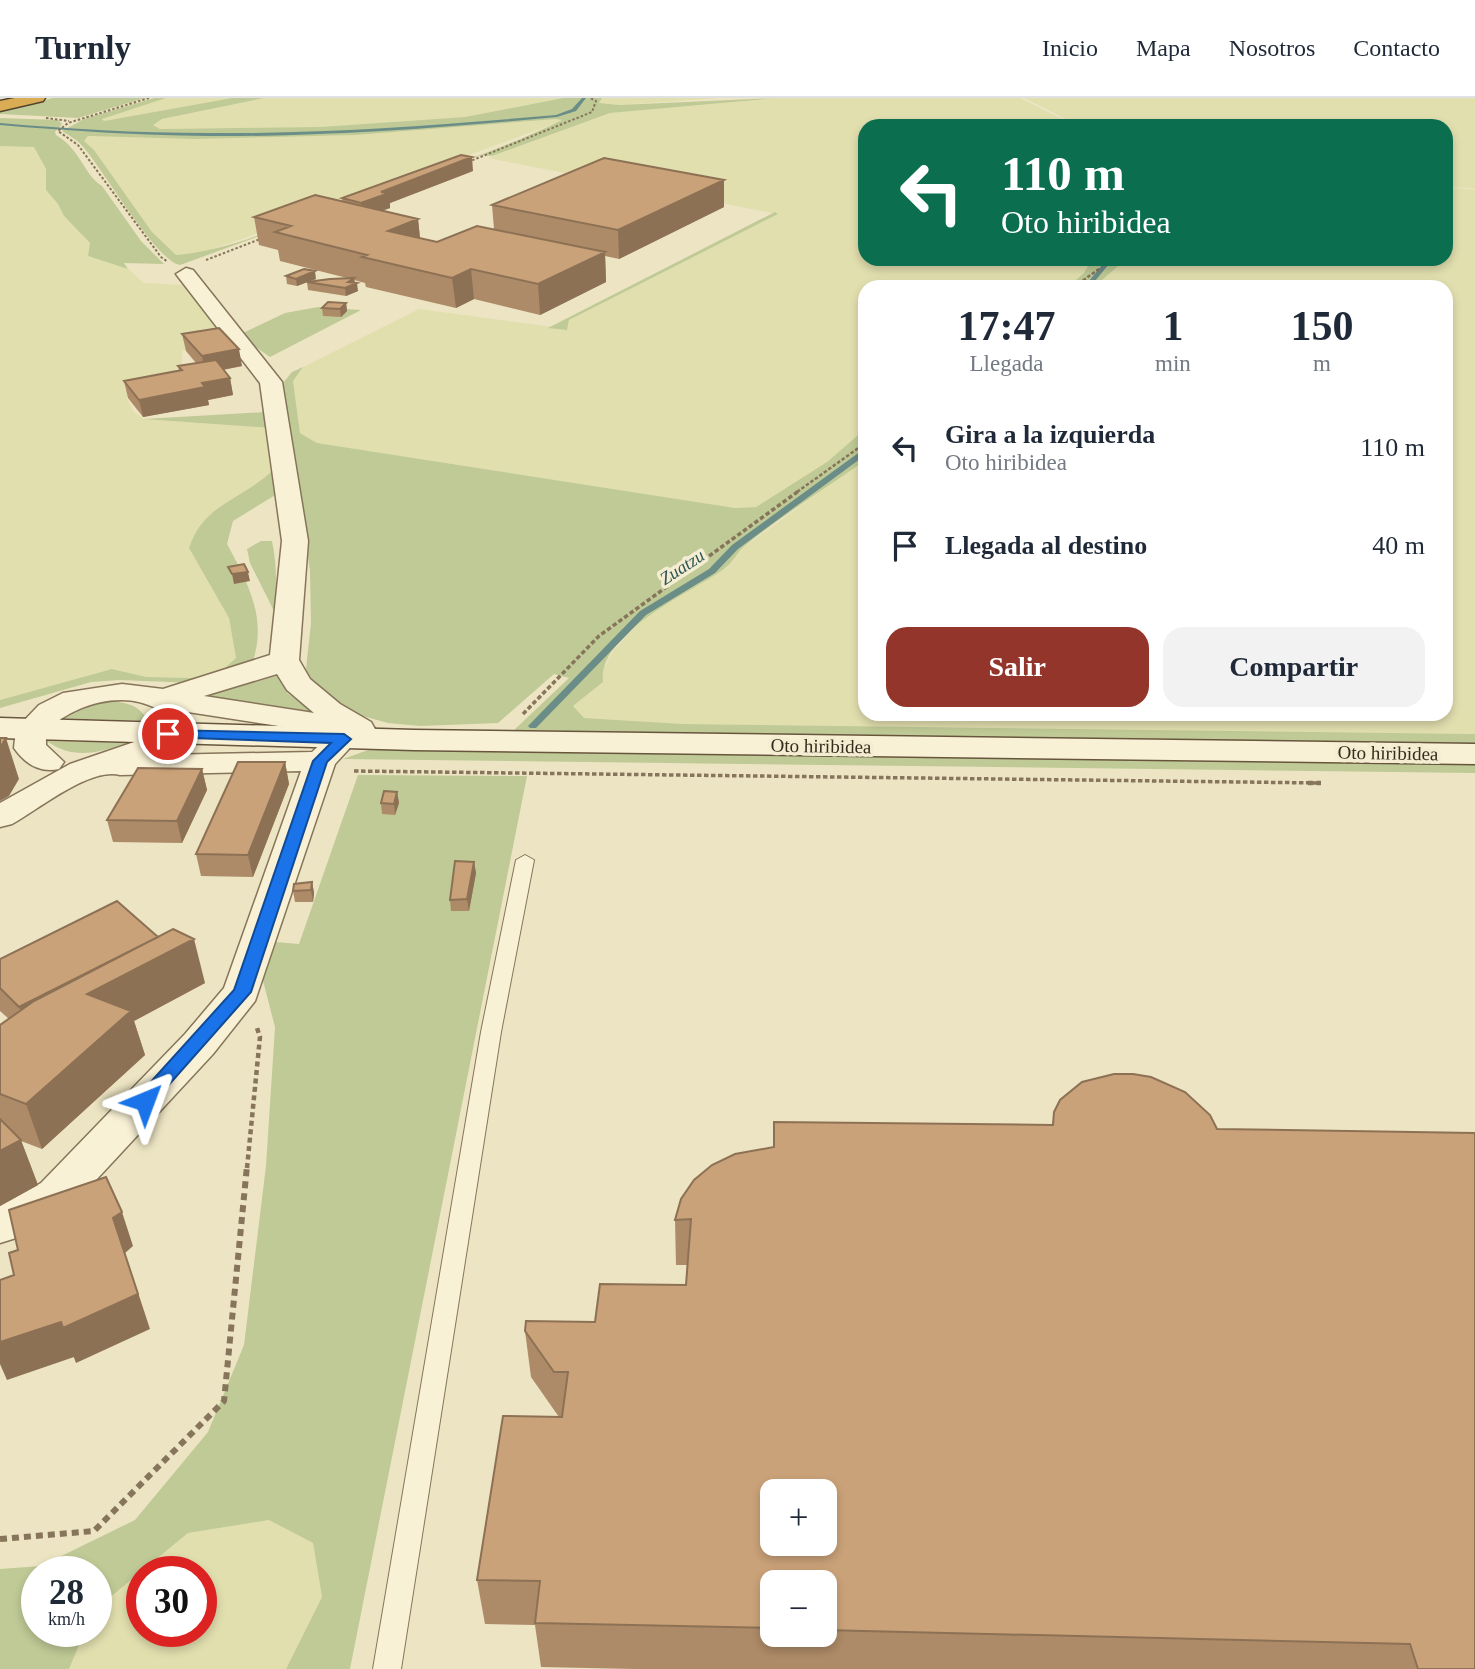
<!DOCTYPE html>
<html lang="es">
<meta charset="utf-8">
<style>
:root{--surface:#fff;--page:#f2f2f3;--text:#1f2937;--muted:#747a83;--line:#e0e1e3;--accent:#93352b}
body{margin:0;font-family:Georgia,serif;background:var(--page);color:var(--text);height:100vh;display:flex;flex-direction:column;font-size:26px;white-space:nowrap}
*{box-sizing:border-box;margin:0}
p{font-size:23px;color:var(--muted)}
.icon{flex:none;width:38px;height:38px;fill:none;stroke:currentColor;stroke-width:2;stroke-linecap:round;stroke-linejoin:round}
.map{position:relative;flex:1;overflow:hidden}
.details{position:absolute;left:858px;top:182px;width:595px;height:441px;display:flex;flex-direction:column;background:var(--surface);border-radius:21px;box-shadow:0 4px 10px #0003}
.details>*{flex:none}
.top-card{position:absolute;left:858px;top:21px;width:595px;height:147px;border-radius:21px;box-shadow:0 4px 10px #0003;background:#0b6e4f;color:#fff;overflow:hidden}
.controls{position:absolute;left:760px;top:1381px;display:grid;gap:14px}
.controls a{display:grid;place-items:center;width:77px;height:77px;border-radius:14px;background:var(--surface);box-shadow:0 4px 10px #0003;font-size:35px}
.speed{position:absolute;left:21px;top:1458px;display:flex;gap:14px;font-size:35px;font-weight:700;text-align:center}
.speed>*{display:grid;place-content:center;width:91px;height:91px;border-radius:50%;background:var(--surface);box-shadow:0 4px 10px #0003;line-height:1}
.speed small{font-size:18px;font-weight:400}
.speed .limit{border:10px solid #d22;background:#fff;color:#111}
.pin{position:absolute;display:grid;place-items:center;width:60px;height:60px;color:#fff;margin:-30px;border:4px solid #fff;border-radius:50%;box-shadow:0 2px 7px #0007}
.me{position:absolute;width:77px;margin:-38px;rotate:44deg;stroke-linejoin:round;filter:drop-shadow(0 0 5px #0008)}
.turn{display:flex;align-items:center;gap:24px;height:147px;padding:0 28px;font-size:32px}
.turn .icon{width:91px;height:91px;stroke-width:2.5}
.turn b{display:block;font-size:49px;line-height:60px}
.eta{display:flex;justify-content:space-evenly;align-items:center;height:119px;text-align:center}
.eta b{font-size:42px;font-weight:600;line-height:49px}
.action{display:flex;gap:14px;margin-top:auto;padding:14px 28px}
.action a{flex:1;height:80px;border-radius:21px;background:var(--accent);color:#fff;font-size:28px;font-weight:600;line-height:80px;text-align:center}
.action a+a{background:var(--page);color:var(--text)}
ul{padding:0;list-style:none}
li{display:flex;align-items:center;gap:21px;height:98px;padding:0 28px}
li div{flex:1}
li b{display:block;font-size:26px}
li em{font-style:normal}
header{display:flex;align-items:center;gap:42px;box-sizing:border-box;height:98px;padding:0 35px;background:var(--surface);border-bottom:2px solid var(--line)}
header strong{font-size:33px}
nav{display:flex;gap:38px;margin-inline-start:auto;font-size:24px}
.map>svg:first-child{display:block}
.farmland{fill:#e2dfaf}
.green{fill:#bfca96;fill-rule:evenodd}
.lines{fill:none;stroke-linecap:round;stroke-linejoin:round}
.stream{fill:#6b8d88;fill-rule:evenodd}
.lane-casing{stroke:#86755a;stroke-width:2}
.street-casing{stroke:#86755a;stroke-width:3}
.secondary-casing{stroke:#67563d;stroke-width:3}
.highway-casing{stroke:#53432e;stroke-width:3}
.path-far4{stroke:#86755a;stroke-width:2;stroke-dasharray:2.5 2;stroke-linecap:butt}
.path-far3{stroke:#86755a;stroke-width:2.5;stroke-dasharray:3.5 2;stroke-linecap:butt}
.path-far2{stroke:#86755a;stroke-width:3.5;stroke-dasharray:4.5 2.5;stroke-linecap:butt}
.path-far1{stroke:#86755a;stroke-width:4.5;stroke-dasharray:5 3.5;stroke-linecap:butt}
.path{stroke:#86755a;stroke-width:6;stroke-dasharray:7 5;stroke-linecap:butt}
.lane{fill:#f8f1d5;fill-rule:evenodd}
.street{fill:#f8f1d5;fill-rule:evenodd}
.secondary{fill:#f8f1d5;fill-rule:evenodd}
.highway{fill:#daac54;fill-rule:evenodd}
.wall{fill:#ae8b68;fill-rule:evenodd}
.shaded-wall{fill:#8d7155}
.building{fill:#caa279;stroke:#8d7155;stroke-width:2;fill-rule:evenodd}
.route{fill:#1a73e8;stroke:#114b97;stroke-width:2}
.labels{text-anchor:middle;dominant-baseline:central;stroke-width:7;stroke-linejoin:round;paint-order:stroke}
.far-water-label{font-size:18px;font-style:italic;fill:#2d5455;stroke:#f4edd1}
.street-label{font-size:19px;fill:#362c1d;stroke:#f4edd1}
</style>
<header>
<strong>Turnly</strong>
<nav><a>Inicio</a><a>Mapa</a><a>Nosotros</a><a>Contacto</a></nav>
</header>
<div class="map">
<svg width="1475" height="1571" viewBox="0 0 1475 1571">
<rect width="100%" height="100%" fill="#ece4c2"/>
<path class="farmland" d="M166,0H232L104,23L102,20Z
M264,0H563L465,19L320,29L160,31L152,27L162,21Z
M602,0H720L619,7L598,5Z
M777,0H1020L1076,28H864V161L1092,162L1084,175L1068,189H864V332L827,364L756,409L735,410L317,345L300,335L293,283L303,269L419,211L567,231L569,222L777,116L488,60L610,15Z
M1024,0H1475V91L1446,88V28H1080Z
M556,21L564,22L242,141L200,155L175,157L152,134L94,52L83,43L88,38L194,41L356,37Z
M24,47L34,48L46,71V92L58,106L64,118L90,145L88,158L128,171L144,185L183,187L228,243L182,253V268L126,299L134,314L144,321L271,330L275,370L261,384L220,408L189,450L229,520L236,560L219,575L191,580L146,579L112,571L0,602V48Z
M1446,89L1475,92V636L683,626L584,620L573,608L603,584L602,574L613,553L645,518L727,470L744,449L864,362V616H1446V189H1094L1126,161H1446Z
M269,1422L313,1445L322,1499L286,1571H69L85,1533H96V1511L142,1474V1533H201V1474H142L188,1435Z"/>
<path class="green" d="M53,0H145L78,20L0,16V11Z
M154,0H166L102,21L104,23L232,0H264L162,21L153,27L160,31L320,29L465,19L563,0H602L599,5L619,7L777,0L610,15L492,58L482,57L180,167C157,164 102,70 84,50C79,43 70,38 62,33L84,21ZM556,21L562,22C491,57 413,80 338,107C286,126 231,153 176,157L152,134L94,52L84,43L88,38L194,41L356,37Z
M0,20L58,22L62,26L55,34L56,37C81,52 84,77 102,88L141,143L164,166L124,165L128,171L88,158L90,145L64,118L58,106L46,92V71L34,49L0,48Z
M775,114L778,116L569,222L567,232L548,230Z
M1092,161H1126L1094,189H1068L1084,175Z
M318,209L361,212L270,259L248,244L243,235L285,215Z
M303,269L293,283L300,335L317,345L735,410L756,409L827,364L864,332V362L860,366C822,393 781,418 746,447C737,454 733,465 724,471C691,495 598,534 603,584L573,608L584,620L683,626L1475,636V647L512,634L569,580L554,576L498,625L420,628L388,625L345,613L314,592L306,571L311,525L310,473L283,285L292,274Z
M266,314L271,330L144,321Z
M275,370L277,396L233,423L227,446C248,485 269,523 251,568L196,585L119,582L91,584L0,610V602L112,571L146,579L191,580L219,575L236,560L229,520L189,450C204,404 244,402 275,370Z
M261,443H272C277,467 277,489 274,513L250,465L247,451Z
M279,577L287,595L314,615L191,597L231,591Z
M111,603C127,605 140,607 148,623L56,620L94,605Z
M47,643L127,645C99,655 72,662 47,643Z
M371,651L1475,665V675L343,661Z
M358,677L527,678L350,1571H286L322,1499L313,1445L269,1422L188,1435L96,1511V1474H37V1533H85L69,1571H0V1471L41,1468L135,1422L208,1334L244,1247L266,1068L275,929L261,875L275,844L299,846Z"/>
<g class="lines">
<path class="stream" d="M582,0H586L576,13L557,19C441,30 324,39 207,38C138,37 69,33 0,27V25C69,31 138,35 207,35C323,36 440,27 556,17L572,11Z
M1103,161H1109V166L1090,189H1084L1103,166Z
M861,353H864V358L738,451L715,475L646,517L536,630H530L528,628L530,626L640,513L709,471L732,447Z"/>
<g class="lane-casing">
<path id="lane" d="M525,757L534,762L501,934L401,1571H373L481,934L516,762Z"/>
</g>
<g class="street-casing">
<path id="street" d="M186,170L193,172L282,284L308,443L299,562L310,581L340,606L371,624L375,631L371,638L359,640L335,666L255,903L213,956L71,1109L16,1140L0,1145V1108L41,1085L185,936L224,890L301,673L120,677C90,669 39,711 12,726L0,729V705L70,666L143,641L154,631L159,617L157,611C122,591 73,607 46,633V647L64,664L59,671C40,675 25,666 14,650L16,631L39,607L63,595L122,586L163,591L270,557L282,443L260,285L176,176ZM277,576L287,592L314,615L204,598ZM188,614L331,636L312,654L161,657C176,648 191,631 188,614Z"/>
</g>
<g class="secondary-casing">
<path id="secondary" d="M0,620L414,632L1475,646V666L414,652L0,640Z"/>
</g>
<g class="highway-casing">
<path id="highway" d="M15,0H45L43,3L0,13V3Z"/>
</g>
<path class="path-far4" d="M149,0L68,25L58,33L78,47L161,159L168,164
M46,20L69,23
M468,64L592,14L596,3L590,0
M206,162L263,140"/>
<path class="path-far3" d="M1074,189L1099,171
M797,394L864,346"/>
<path class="path-far2" d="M523,616L599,538L800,392
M354,673L1321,685"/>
<path class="path-far1" d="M1308,685H1321
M247,1070L260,939L257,930"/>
<path class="path" d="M0,1441L94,1433L224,1303L247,1068"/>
<use href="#lane" class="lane"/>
<use href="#street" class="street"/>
<use href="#secondary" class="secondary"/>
<use href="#highway" class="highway"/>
</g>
<path class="wall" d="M473,73L390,105V110L382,113L418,121L420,140L437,144L494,131L492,107L724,82V109L619,161L605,158L606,184L540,217L474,201L456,210L366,189L365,185L354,182L358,193L346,198L308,192L307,184L297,188L287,186L286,178L316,181L307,184L347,180L280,163L278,152L259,147L254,119L342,104V100Z
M346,205L347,213L341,219L323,218L322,210Z
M182,236L242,268L223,272L230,280L233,297L208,302L209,307L143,319L128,300L124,283L179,273L178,268L196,265L186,253Z
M285,664L289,686L253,779L201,778L196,756Z
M202,671L207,692L182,745L113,744L107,722Z
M397,694L399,705L395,717L382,716L381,705Z
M474,764L476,775L469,813H451L450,802Z
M312,784L314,795L313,804H295L293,793Z
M0,861L205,885L134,923L145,957L42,1051L21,1043L38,1087L0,1108V927L9,921L0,913Z
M1054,1014L1475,1571H634L541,1569L535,1527L485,1526L477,1482L559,1319L531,1279L525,1233L595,1224L686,1187L687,1167H676L675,1122L1052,1027ZM772,1484H824V1536H772Z"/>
<path class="shaded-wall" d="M472,59L473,73L390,105V110L363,119L361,105L381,94Z
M724,82V109L619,161L618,132Z
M418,121L421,150L388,133Z
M605,154L606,184L540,217L538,186Z
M471,171L474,201L456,210L452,180Z
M315,173L316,181L297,188L296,181Z
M354,180L355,186L357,185L358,193L346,198L345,190L348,184Z
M346,205L347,213L341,219L340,211Z
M239,251L242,268L205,275L202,258Z
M230,280L233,297L208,302L209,307L143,319L139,302L202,285Z
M248,474L250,483L234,486L232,476Z
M6,640L19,681L9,698L0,703V650Z
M285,664L289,686L253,779L248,757Z
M202,671L207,692L182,745L177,723Z
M397,694L399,705L395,717L394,706Z
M474,764L476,775L469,813L467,801Z
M312,784L314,795L313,804L311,792Z
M158,839L194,841L205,885L134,923L145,957L42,1051L26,1006L31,943L19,909Z
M21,1042L38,1087L0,1108V1053Z
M122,1114L133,1148L125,1155L150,1231L76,1265L63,1230L113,1120Z
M61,1224L74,1259L7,1282L0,1266V1244Z"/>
<path class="building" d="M461,57L472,59L381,94L389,95L361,105L342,100Z
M604,60L724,82L618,132L492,107Z
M315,97L418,121L388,133L437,144L477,128L605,154L538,186L471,171L452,180L362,159L367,157L275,134L291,128L254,119Z
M304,171L315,173L296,181L286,178Z
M354,180L348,184L357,185L345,190L307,184L330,181Z
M328,204L346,205L340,211L322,210Z
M219,230L239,251L202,258L182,236Z
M216,262L230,280L202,285L205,289L139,302L124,283L182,272L178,268Z
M244,466L248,474L232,476L228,469Z
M0,640H6L0,650Z
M238,664H285L248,757L196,756Z
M138,670L202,671L177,723L107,722Z
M384,693L397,694L394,706L381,705Z
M455,763L474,764L467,801L450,802Z
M312,784L311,792L293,793L294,786Z
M117,803L158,839L19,909L0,890V861Z
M173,831L194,841L87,896L131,913L26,1006L0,996V927L34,903Z
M1114,976H1133L1151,979L1185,994L1210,1017L1217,1031L1475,1035V1571H1418L1410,1546L824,1532V1484H772V1530L535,1525L540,1483L477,1482L503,1318L562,1319L568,1274H554L525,1233L526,1223L595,1224L600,1186L686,1187L691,1121L675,1122L681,1101L694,1082L712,1067L735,1056L774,1049V1024L1053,1027L1054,1014L1060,1002L1082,984ZM772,1393H824V1446H772Z
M0,1021L21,1042L0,1053Z
M106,1079L122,1114L113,1120L138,1196L63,1230L61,1224L0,1244V1182L14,1177L9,1155L18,1152L9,1112Z"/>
<path class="route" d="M168,632L344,636L351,641L327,664L251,894L151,1007H138L136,1003L138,998L234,892L313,663L331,645L163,639L161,636Z"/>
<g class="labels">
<g class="far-water-label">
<text transform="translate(682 469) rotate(-33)">Zuatzu</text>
</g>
<g class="street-label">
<text transform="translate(821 648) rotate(1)">Oto hiribidea</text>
<text transform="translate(1388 655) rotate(1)">Oto hiribidea</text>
</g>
</g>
</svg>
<div class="controls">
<a>+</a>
<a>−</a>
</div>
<div class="speed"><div>28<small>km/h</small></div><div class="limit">30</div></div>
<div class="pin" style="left:168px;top:636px;background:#d93025"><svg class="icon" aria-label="arrive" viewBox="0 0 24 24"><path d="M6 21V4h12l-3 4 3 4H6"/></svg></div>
<svg class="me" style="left:145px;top:1003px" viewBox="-20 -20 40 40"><path d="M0-17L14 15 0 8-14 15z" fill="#1a73e8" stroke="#fff" stroke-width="4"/></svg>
<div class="top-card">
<div class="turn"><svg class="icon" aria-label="left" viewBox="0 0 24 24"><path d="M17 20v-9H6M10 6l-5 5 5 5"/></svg><div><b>110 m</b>Oto hiribidea</div></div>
</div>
<section class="details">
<div class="eta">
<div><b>17:47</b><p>Llegada</p></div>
<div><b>1</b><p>min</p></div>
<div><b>150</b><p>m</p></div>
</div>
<ul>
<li><svg class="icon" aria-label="left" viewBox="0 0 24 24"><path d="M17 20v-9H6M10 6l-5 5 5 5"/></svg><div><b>Gira a la izquierda</b><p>Oto hiribidea</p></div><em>110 m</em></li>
<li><svg class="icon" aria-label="arrive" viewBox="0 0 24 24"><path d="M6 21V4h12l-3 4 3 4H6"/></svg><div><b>Llegada al destino</b></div><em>40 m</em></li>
</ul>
<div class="action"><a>Salir</a><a>Compartir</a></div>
</section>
</div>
